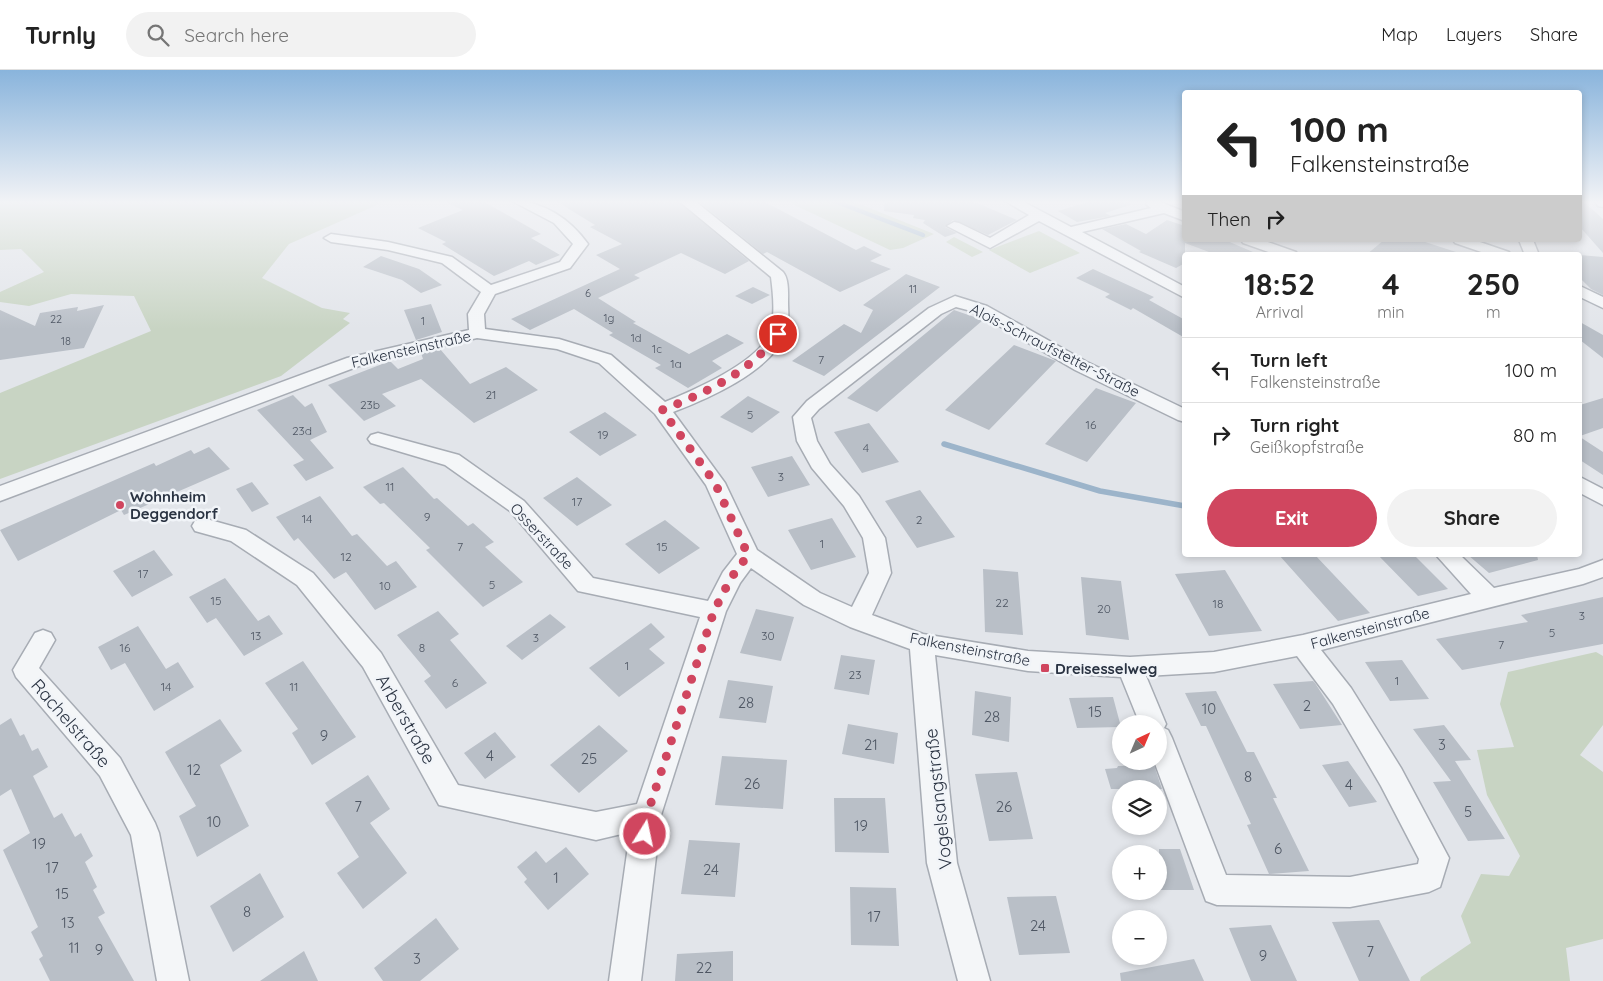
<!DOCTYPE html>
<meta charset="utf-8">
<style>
:root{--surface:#fff;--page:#f2f2f2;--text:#222;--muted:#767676;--line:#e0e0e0;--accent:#d0465f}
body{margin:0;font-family:Quicksand,sans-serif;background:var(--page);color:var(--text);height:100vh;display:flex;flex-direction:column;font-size:19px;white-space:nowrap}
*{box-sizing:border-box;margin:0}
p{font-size:16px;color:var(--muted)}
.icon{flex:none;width:28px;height:28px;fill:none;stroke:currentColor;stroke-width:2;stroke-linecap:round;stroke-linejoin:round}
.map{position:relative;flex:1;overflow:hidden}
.details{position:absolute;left:1182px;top:182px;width:400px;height:305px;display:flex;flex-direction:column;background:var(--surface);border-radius:5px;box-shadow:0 2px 8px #0003}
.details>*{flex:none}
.guide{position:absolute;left:1182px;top:20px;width:400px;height:152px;border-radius:5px;box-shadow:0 2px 8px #0003;background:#fff;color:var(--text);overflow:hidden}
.needle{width:32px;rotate:44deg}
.fabs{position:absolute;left:1112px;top:645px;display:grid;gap:10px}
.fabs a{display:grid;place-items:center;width:55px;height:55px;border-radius:50%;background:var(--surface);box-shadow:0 2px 8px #0003;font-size:25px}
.pin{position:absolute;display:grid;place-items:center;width:42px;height:42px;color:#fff;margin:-21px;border:2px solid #fff;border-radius:50%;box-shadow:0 1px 5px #0007}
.me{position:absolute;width:55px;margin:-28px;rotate:10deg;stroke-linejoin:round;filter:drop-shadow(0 0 4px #0008)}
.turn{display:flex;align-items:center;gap:18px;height:105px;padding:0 25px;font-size:22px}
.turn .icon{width:65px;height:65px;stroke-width:2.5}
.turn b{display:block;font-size:35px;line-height:42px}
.then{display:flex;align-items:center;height:48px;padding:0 25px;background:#0003;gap:10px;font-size:19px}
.eta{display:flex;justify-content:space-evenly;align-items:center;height:85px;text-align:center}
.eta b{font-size:30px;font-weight:700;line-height:35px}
.action{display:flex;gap:10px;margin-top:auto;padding:10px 25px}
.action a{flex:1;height:58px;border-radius:30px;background:var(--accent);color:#fff;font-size:20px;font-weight:700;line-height:58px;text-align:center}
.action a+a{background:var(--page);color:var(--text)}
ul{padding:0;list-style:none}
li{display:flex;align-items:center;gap:15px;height:65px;padding:0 25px;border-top:1px solid var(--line)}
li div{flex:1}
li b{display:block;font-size:19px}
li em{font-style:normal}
header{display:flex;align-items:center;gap:30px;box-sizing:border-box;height:70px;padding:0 25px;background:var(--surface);border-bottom:1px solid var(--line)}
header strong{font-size:24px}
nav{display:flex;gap:28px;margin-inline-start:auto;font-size:18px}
.search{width:350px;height:45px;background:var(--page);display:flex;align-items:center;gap:12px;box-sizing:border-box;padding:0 18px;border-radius:28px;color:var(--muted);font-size:19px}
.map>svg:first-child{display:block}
.green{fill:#c8d4c3}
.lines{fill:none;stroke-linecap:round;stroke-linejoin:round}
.stream-far1{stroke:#9cb4ca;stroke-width:4.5}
.stream{stroke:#9cb4ca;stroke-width:5.5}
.building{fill:#b9bfc7}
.minor-casing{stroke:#a7acb4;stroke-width:3}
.minor{fill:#f4f6f8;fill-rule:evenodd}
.route{stroke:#d0465f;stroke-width:9;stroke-dasharray:0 16.2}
.poi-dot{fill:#d0465f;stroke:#f1f4f8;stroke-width:2}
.labels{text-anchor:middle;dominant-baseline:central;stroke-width:5;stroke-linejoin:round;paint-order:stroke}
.far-number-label{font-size:11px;fill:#4e5663}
.number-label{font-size:12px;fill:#4e5663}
.street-label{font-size:15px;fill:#2a3342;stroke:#f1f4f8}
.poi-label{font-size:15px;font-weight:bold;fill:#2a3342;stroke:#f1f4f8;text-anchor:start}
.near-number-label{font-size:15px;fill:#4e5663}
.near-street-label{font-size:18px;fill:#2a3342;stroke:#f1f4f8}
</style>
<header>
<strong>Turnly</strong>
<div class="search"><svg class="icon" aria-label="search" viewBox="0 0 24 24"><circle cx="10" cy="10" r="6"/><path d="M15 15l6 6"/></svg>Search here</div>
<nav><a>Map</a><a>Layers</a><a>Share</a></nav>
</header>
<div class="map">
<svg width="1603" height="911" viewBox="0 0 1603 911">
<rect width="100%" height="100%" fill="#e2e5ea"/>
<path class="green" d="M0,131H386L289,174L262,208L322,238L350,243L343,249L350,253L281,306L0,409V323L151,261L134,226L71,224L29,236L0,232V222L44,202L21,179L0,180Z
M786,131H852L934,164L903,178L890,180Z
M1039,161L1080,183L1030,203L989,180Z
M954,167L983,182L972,187L946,172Z
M1596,582L1603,586V655L1580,685L1603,702V869L1566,878L1570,911H1420L1421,907L1471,873L1461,846L1481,804L1509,806L1520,786L1487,725L1477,680L1514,677L1500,634L1508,602Z"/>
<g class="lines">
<path class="stream-far1" d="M834,131L923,165"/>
<path class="stream" d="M944,374L1100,421L1185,436"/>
</g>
<path class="building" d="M443,131H482L488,134L541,164L531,168L560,185L536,195L529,191L494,206L442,174L446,172L418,158L463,140Z
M556,131H677L749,191L725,204L681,183L634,205L640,208L598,228L636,252L633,253L689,284L727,264L744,273L712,291L722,298L688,318L655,298L661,295L609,265L613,263L574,239L530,260L511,249L620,199L596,185L622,174L590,157L595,155Z
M698,131H763L856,180L864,176L882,185L870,191L891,199L840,222L767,182L763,184Z
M885,131H972L1017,150L988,165L953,150L945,157L957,163L945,167L923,153L925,150L913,148L914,145L884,141Z
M1091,131H1129L1130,135L1105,143L1111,146L1077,152L1058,141Z
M1580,131H1583L1603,149V183L1580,157Z
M1167,150L1185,156V170H1225L1260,185H1217L1185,173V193L1176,198L1139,182L1141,181L1102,159L1126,154L1146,164Z
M1384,170H1419L1456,182L1455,185H1366Z
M1580,185L1603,187V225L1591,219L1580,208Z
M381,186L419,199L442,215L421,223L402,210L363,197Z
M1093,199L1154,227L1149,230L1185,250V268L1133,238L1131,240L1105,227L1110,224L1076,208Z
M906,204L940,217L824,306L792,291L844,254L861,263L873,240L863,235Z
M753,217L770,225L752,234L735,226Z
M431,234L442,262L416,270L404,240Z
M104,235L84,278L0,290V240L35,256L40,243L78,237L77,241Z
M954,240L983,250L877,342L847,328Z
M1580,252L1603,265V288L1580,270Z
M1014,275L1056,291L989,360L945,340Z
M440,279L470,314L506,297L538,320L474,353L421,309L382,324L396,336L364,351L328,315L390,291L398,299L423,289L421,283Z
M1096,318L1136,333L1087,392L1045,374Z
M293,325L305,337L312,333L327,362L310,370L334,398L306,411L293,395L304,390L257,340Z
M748,326L780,342L752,363L720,347Z
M1603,328V358L1580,366V335Z
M605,342L637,365L600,386L569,362Z
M869,353L899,392L862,403L834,362Z
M1580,367L1603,382V405L1580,390Z
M209,377L230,399L124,445L121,440L18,491L0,460L154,393L156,396L191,380L194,384Z
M792,386L810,415L768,427L751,397Z
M403,397L434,429L437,428L468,456L473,453L494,472L485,477L523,512L483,537L426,480L430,478L384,433L380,434L363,417Z
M577,407L612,435L577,456L543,428Z
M252,412L269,434L252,442L236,419Z
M920,420L955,467L917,478L885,431Z
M320,426L352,466L357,464L387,496L396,491L417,517L375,540L346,502L334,509L298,468L294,471L276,447Z
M832,448L856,487L811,500L788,460Z
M665,450L700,478L659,504L625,474Z
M154,480L173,505L132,527L113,501Z
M1279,485H1315L1370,543L1338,551Z
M1378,485H1414L1448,519L1418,526Z
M1468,485H1537L1538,490L1489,503Z
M983,499L1018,502L1023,565L985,562Z
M1225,500L1262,561L1209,566L1175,504Z
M1081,507L1121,511L1129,570L1086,565Z
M225,508L258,551L269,545L283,564L244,586L216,548L207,553L189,527Z
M1603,527V574L1462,600L1436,569L1528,552L1521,545Z
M756,539L794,547L781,591L740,583Z
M438,541L459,564L450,570L487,613L446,639L424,611L431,606L397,565Z
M550,544L566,557L522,590L506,576Z
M651,553L665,567L649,579L665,593L619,627L589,598Z
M138,556L166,599L178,592L194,617L154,641L125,593L111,600L98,577Z
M841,585L875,590L869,625L834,619Z
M1402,590L1429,629L1390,631L1365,592Z
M303,591L356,667L312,695L292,663L298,659L265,613Z
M728,610L773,616L766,653L719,648Z
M1313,611L1315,613L1342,655L1300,659L1273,614Z
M975,621L1011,627L1009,672L972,665Z
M1216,621L1247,682H1254L1277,728H1273L1309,801L1269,804L1247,755L1251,754L1206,656H1201L1185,623Z
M1113,627L1121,657L1077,658L1069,628Z
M11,648L20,666L24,664L32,681L38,678L48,697L33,706L54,748L62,743L75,767L81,763L93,786L85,792L97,817L93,820L105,843L98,847L134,911H50L39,889L43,886L31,862L38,857L3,780L30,763L11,719L0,726V655Z
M220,649L242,681L220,695L249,756L197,787L179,746L196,736L165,682Z
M848,654L898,663L894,694L842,684Z
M599,655L628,681L579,723L550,695Z
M1444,655L1471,690L1455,691L1505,769L1468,771L1433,712L1451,711L1413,659Z
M495,662L516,687L485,709L464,683Z
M722,686L787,690L783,739L715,735Z
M1348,691L1377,732L1349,737L1322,695Z
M1154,695L1162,719H1111L1105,699L1117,698L1118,696Z
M1017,702L1033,769L989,771L975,704Z
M368,705L390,739L370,753L407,803L363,839L337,803L359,787L325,733Z
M834,728H885L889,783L835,782Z
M689,770L740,773L735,827L681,824Z
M566,777L589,804L548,840L524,812L527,809L517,797L536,781L546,793Z
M1159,779H1180L1194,820H1159Z
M260,803L284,847L233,882L210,836Z
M850,817L896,818L899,876L851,875Z
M1056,826L1070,883L1019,885L1007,827Z
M436,848L459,879L420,911H383L374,898Z
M1379,850L1410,911H1359L1332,852Z
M1271,855L1297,911H1251L1229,858Z
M304,881L318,911H260Z
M733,881V911H675L677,884Z
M1194,889L1204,911H1121L1120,903Z"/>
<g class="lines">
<g class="minor-casing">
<path id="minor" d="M512,131C544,131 570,149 588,174L570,198L495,224L484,244L485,259L559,269L611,285L665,332C692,321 757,293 769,264C776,248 773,223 771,207L679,131H695L783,202C789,209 788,223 788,232C788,242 790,256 785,266C767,303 709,328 673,342L725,413L757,480L820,523L852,537L869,503L863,468L844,436L812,398L797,371L793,347L807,331L929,238L955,226L987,236L1087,292L1185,339V352L1178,350L1075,300L975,242L956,237L941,244L819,339L811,348L817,371L830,394L859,426L885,468L891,503L872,545L923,564L1028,581L1130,587L1214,582L1303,565L1471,524L1436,485H1460L1494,518L1579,499L1603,490V507L1583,514L1321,580L1351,618L1401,698L1449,788L1440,817L1429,822L1350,837L1217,835L1206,831L1154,691H1159V654H1140L1121,607L1028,601L935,585L957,793L990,911H958L927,793L910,579L850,557L804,535L751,498L740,513L726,541L661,745L641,911H609L630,762L596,770L439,735L363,597L297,515L231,471L195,461L192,456L195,451L203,448L246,460L313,503L381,583L458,715L596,742L637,734L700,547L578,521L510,441L445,395L371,373L368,369L371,365L378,363L459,385L524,431L593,508L708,531L723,502L737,484L706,415L655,344L599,293L557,279L477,268L359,296L0,431V416L347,288L469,260L468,244L481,222L442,193L388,180L331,172L324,168L331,164L388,172L452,187L491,215L560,192L573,174L554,153ZM1297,586L1333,634L1381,716L1419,789L1418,794L1350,807L1226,805L1172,668L1168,660L1164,658L1166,654L1146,606L1214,602Z
M1005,131H1022L1071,157L1151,138L1146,134L1148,131H1158L1185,142V151L1164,143L1082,162L1185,217V228L1039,151L990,178L947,156L954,152L959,153L990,168L1029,145Z
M1595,131H1603V137L1598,136Z
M1241,170H1262L1296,182L1298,185H1277L1243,173Z
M1453,170H1474L1509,182L1511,185H1490L1455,173Z
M1519,170H1533L1539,185H1525Z
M1580,216L1603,227V238L1580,227Z
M1580,407L1603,419V435L1580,423Z
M43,560L51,563L55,570L39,598L120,688L155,753L159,763L189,911H157L131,765L100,706L16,607L13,600L35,563Z"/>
</g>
<use href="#minor" class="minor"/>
</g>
<linearGradient id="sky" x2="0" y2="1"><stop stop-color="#89b4dc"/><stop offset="0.51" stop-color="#f2f3f6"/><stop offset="1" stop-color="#f2f3f6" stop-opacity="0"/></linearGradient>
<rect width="1603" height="259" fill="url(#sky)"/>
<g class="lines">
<path class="route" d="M645,764L647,745L714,541L731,508L748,485L715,413L662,340C705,323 751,302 778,264"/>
</g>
<g class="poi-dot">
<circle cx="120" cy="435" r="5"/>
<rect x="1040" y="593" width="10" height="10" rx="2.5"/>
</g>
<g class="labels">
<g class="far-number-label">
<text x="913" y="219">11</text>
<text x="588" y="223">6</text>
<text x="609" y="248">1g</text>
<text x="56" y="249">22</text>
<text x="423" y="251">1</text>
<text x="636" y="268">1d</text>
<text x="66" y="271">18</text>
<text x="657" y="279">1c</text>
</g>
<g class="number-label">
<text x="821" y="289">7</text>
<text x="676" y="293">1a</text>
<text x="491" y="324">21</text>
<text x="370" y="334">23b</text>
<text x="750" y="344">5</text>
<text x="1091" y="354">16</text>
<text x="302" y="360">23d</text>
<text x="603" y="364">19</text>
<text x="866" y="377">4</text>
<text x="781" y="406">3</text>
<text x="390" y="416">11</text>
<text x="577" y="431">17</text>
<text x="427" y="446">9</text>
<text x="307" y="448">14</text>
<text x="919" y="449">2</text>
<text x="822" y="473">1</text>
<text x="460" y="476">7</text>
<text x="662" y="476">15</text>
<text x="346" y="486">12</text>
<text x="143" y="503">17</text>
<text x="492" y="514">5</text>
<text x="385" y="515">10</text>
<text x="216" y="530">15</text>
<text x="1002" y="532">22</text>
<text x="1218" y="533">18</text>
<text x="1104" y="538">20</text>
<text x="1582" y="545">3</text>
<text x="1552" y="562">5</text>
<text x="256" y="565">13</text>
<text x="768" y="565">30</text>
<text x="536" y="567">3</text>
<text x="1501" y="574">7</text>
<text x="125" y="577">16</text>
<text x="422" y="577">8</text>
<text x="627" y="595">1</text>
<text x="855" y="604">23</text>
<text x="1397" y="610">1</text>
<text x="455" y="612">6</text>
<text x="166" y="616">14</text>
<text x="294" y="616">11</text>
</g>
<g class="street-label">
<text transform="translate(411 279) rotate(-13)">Falkensteinstraße</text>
<text transform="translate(1055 280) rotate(27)">Alois-Schraufstetter-Straße</text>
<text transform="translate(542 466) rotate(47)">Osserstraße</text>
<text transform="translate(1370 558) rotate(-15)">Falkensteinstraße</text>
<text transform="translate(970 579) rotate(11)">Falkensteinstraße</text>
</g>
<g class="poi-label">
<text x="130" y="426">Wohnheim<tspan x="130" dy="17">Deggendorf</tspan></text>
<text x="1055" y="598">Dreisesselweg</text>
</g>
<g class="near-number-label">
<text x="746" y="632">28</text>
<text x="1307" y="635">2</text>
<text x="1209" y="638">10</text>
<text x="1095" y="641">15</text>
<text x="992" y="646">28</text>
<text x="324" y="665">9</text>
<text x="871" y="674">21</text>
<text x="1442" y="674">3</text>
<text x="490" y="685">4</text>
<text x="589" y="688">25</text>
<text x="194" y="699">12</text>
<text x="1248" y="706">8</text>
<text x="752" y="713">26</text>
<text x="1349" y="714">4</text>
<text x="358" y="736">7</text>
<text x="1004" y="736">26</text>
<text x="1468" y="741">5</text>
<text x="214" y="751">10</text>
<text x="861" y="755">19</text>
<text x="39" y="773">19</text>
<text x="1278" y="778">6</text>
<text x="52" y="797">17</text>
<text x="711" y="799">24</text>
<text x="556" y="807">1</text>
<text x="62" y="823">15</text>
<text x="247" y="841">8</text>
<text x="874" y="846">17</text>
<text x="68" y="852">13</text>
<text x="1038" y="855">24</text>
<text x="74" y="877">11</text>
<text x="99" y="879">9</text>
<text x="1370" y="881">7</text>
<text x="1263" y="885">9</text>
<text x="417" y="888">3</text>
<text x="704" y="897">22</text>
</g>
<g class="near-street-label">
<text transform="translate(406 649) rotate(60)">Arberstraße</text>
<text transform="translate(71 653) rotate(49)">Rachelstraße</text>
<text transform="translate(938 729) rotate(-96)">Vogelsangstraße</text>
</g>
</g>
</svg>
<div class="fabs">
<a><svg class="needle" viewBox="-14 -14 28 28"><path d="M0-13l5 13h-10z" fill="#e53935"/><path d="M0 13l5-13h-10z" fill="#767676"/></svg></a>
<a><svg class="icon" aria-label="layers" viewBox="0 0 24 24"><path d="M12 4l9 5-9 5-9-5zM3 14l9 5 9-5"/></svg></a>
<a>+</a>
<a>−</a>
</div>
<div class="pin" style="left:778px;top:264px;background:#d93025"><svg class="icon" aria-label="arrive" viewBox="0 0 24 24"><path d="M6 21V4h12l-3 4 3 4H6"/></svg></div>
<svg class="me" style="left:645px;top:764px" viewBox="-20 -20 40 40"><circle r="17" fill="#d0465f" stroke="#fff" stroke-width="3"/><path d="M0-11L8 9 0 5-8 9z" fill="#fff"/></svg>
<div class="guide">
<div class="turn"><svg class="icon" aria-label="left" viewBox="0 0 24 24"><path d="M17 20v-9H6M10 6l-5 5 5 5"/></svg><div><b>100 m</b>Falkensteinstraße</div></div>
<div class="then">Then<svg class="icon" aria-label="right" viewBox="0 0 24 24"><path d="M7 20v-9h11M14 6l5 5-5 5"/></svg></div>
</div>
<section class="details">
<div class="eta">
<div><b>18:52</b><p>Arrival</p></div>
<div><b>4</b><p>min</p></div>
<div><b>250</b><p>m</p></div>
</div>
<ul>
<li><svg class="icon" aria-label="left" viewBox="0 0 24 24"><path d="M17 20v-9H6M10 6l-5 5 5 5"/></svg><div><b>Turn left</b><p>Falkensteinstraße</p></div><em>100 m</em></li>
<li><svg class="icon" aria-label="right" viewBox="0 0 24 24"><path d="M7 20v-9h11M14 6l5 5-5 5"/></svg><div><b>Turn right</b><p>Geißkopfstraße</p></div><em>80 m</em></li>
</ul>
<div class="action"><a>Exit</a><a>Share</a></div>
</section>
</div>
